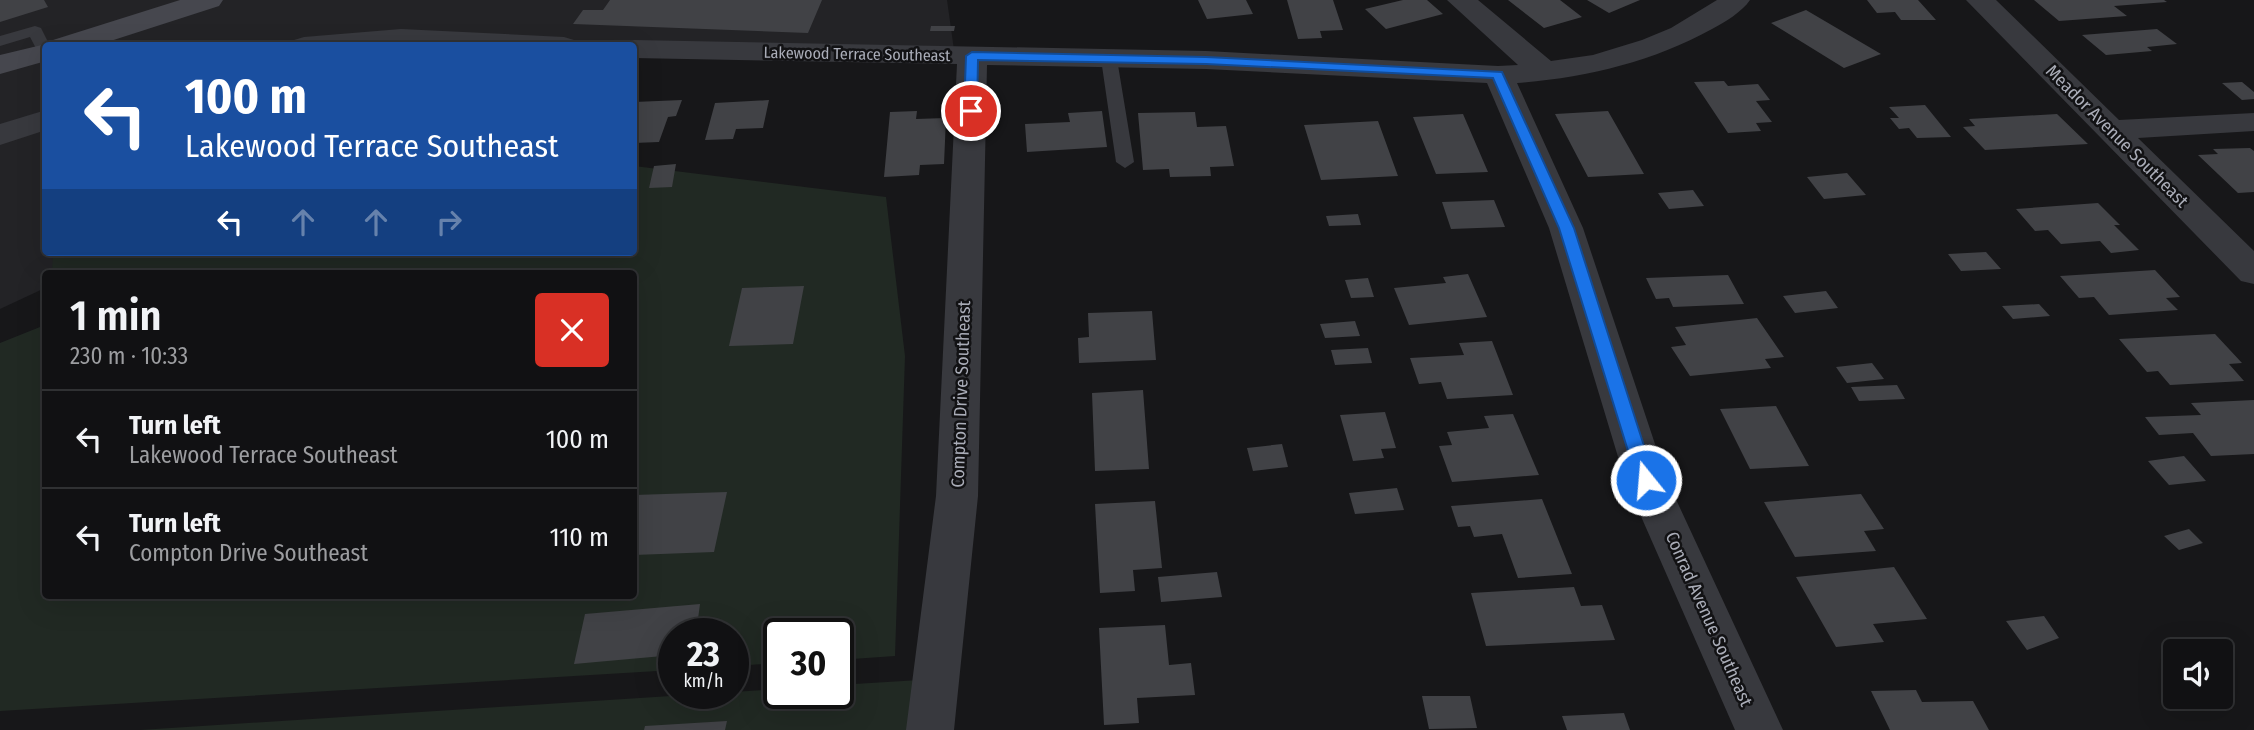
<!DOCTYPE html>
<meta charset="utf-8">
<style>
:root{--surface:#111113;--page:#1a1a1c;--text:#f1f3f6;--muted:#9c9da0;--line:#303133}
body{margin:0;font-family:"Fira Sans Condensed",sans-serif;background:var(--page);color:var(--text);height:100vh;display:flex;flex-direction:column;font-size:26px;white-space:nowrap}
*{box-sizing:border-box;margin:0}
p{font-size:23px;color:var(--muted)}
.icon{flex:none;width:38px;height:38px;fill:none;stroke:currentColor;stroke-width:2;stroke-linecap:round;stroke-linejoin:round}
.map{position:relative;flex:1;overflow:hidden}
.drawer{position:absolute;left:42px;top:270px;width:595px;height:329px;display:flex;flex-direction:column;background:var(--surface);border-radius:7px;box-shadow:0 7px 28px #0002,0 0 0 2px var(--line)}
.drawer>*{flex:none}
.banner{position:absolute;left:42px;top:42px;width:595px;height:214px;border-radius:7px;box-shadow:0 7px 28px #0002,0 0 0 2px var(--line);background:#1a4fa0;color:#fff;overflow:hidden}
.tools{position:absolute;left:2163px;top:639px;display:grid;gap:14px}
.tools a{display:grid;place-items:center;width:70px;height:70px;border-radius:7px;background:var(--surface);box-shadow:0 7px 28px #0002,0 0 0 2px var(--line);font-size:35px}
.speed{position:absolute;left:658px;top:618px;display:flex;gap:14px;font-size:35px;font-weight:700;text-align:center}
.speed>*{display:grid;place-content:center;width:91px;height:91px;border-radius:50%;background:var(--surface);box-shadow:0 7px 28px #0002,0 0 0 2px var(--line);line-height:1}
.speed small{font-size:18px;font-weight:400}
.speed .limit{border:4px solid #111;border-radius:10px;background:#fff;color:#111}
.pin{position:absolute;display:grid;place-items:center;width:60px;height:60px;color:#fff;margin:-30px;border:4px solid #fff;border-radius:50%;box-shadow:0 2px 7px #0007}
.me{position:absolute;width:77px;margin:-38px;rotate:343deg;stroke-linejoin:round;filter:drop-shadow(0 0 5px #0008)}
.turn{display:flex;align-items:center;gap:24px;height:147px;padding:0 28px;font-size:32px}
.turn .icon{width:91px;height:91px;stroke-width:2.5}
.turn b{display:block;font-size:49px;line-height:60px}
.lanes{display:flex;align-items:center;height:66px;padding:0 28px;background:#0003;justify-content:center;gap:35px;direction:ltr}
.lanes .off{opacity:.35}
.round{display:grid;place-items:center;flex:none;width:74px;height:74px;border-radius:7px;background:var(--page)}
.overview{display:flex;align-items:center;justify-content:space-between;height:119px;padding:0 28px}
h1{font-size:42px;font-weight:600;line-height:52px}
ul{padding:0;list-style:none}
li{display:flex;align-items:center;gap:21px;height:98px;padding:0 28px;border-top:2px solid var(--line)}
li div{flex:1}
li b{display:block;font-size:26px}
li em{font-style:normal}
.map>svg:first-child{display:block}
.built{fill:#232326}
.green{fill:#212923}
.building{fill:#414246}
.lines{fill:none;stroke-linecap:round;stroke-linejoin:round}
.service{fill:#38393e;fill-rule:evenodd}
.minor{fill:#38393e;fill-rule:evenodd}
.secondary{fill:#46474e;fill-rule:evenodd}
.route{fill:#1a73e8;stroke:#114b97;stroke-width:2}
.labels{text-anchor:middle;dominant-baseline:central;stroke-width:5;stroke-linejoin:round;paint-order:stroke}
.far-street-label{font-size:16px;fill:#aaadb8;stroke:#121214}
.street-label{font-size:18px;fill:#aaadb8;stroke:#121214}
</style>
<div class="map">
<svg width="2254" height="730" viewBox="0 0 2254 730">
<rect width="100%" height="100%" fill="#171719"/>
<path class="built" d="M0,0H947L955,57L634,49V46H46V252H121L77,273H46L45,288L0,309Z"/>
<path class="green" d="M634,166L886,197L905,356L895,656L838,660V634H779V663L733,666V634H674V670L0,711V343L45,325L46,595H634V273H52L53,252H634Z
M936,679L930,730H140L779,689V693H838V685Z"/>
<path class="building" d="M0,0H44L48,7L0,22Z
M610,0H822L808,33L573,24L583,10H603Z
M1198,0H1246L1253,14L1207,19Z
M1287,0H1333L1343,30L1320,31L1322,38L1298,39Z
M1403,0H1427L1443,14L1386,29L1365,9Z
M1508,0H1560L1582,17L1544,28Z
M1587,0H1640L1609,13Z
M1867,0H1918L1936,20H1901L1895,12L1877,13Z
M2034,0H2164L2167,2L2114,6L2127,16L2059,21Z
M1806,10L1881,54L1844,68L1771,23Z
M931,26H955L954,31H930Z
M2157,29L2177,44L2147,47L2152,51L2106,55L2082,35Z
M1724,81L1728,86L1758,84L1770,100L1756,101L1772,122L1756,123L1761,131L1728,133L1694,82Z
M2242,82L2254,92V99L2242,100L2222,83Z
M682,100L676,116L668,117L659,142L634,143V102Z
M769,100L763,128L736,129L733,139L705,140L715,103Z
M1925,105L1951,137L1917,138L1909,128L1899,129L1890,118H1899L1889,107Z
M917,111L916,119L946,118L944,164L920,165L919,175L884,177L890,112Z
M1102,111L1107,147L1027,152L1025,124L1070,122L1068,113Z
M1608,111L1644,174L1588,177L1555,114Z
M1195,112L1197,127L1226,126L1234,166L1210,167L1211,176L1170,177L1169,169L1143,170L1138,113Z
M1463,114L1488,172L1436,174L1413,117Z
M2057,114L2088,144L1985,150L1963,127L1975,126L1969,119Z
M1378,121L1398,176L1321,180L1304,125Z
M2250,148L2254,151V192L2238,193L2198,155L2218,154L2213,149Z
M676,164L672,187L649,188L654,166Z
M1847,173L1866,195L1824,199L1807,177Z
M1693,190L1704,206L1669,209L1658,193Z
M1494,200L1505,227L1451,229L1442,202Z
M2098,203L2120,225H2114L2139,250L2111,253L2100,241L2061,244L2048,230L2035,231L2016,209Z
M1358,214L1361,225L1329,226L1326,216Z
M1986,252L2001,269L1961,271L1948,254Z
M2155,270L2180,297L2166,298L2178,310L2109,315L2094,297L2079,298L2060,276Z
M1468,274L1487,317L1409,325L1394,288L1446,283L1443,277Z
M1728,275L1744,304L1673,307L1669,298L1656,299L1646,278Z
M1368,278L1374,297L1351,298L1345,280Z
M804,286L793,344L729,346L742,288Z
M1826,291L1838,308L1795,313L1783,296Z
M2039,304L2050,316L2013,319L2002,306Z
M1152,311L1156,360L1079,363L1078,338L1089,337L1088,313Z
M1757,318L1784,357L1765,359L1771,368L1690,376L1671,347L1686,345L1675,327Z
M1355,321L1360,336L1325,338L1320,324Z
M2215,334L2242,363L2229,364L2244,381L2170,385L2158,371L2147,372L2119,339Z
M1492,341L1513,395L1447,399L1441,382L1419,384L1410,358L1464,355L1459,343Z
M1368,348L1372,363L1335,365L1331,350Z
M1872,363L1884,379L1847,383L1836,367Z
M1897,385L1905,399L1859,401L1851,387Z
M1143,390L1149,469L1095,471L1092,393Z
M2254,400V454L2211,456L2193,433L2159,435L2145,417L2201,415L2191,403Z
M1776,406L1809,466L1750,469L1720,409Z
M1385,412L1396,448L1381,449L1384,458L1353,461L1340,415Z
M1513,414L1539,475L1452,482L1439,446L1452,445L1447,432L1489,428L1484,416Z
M1282,444L1288,467L1253,471L1247,448Z
M2184,456L2206,481L2169,485L2148,461Z
M1397,488L1404,510L1355,514L1349,493Z
M727,492L714,552L634,555V495Z
M1861,494L1884,529L1864,531L1876,551L1795,557L1764,502Z
M1542,499L1572,574L1518,578L1502,534L1474,537L1470,526L1458,527L1451,506Z
M1155,501L1162,568L1133,570L1135,591L1100,593L1095,504Z
M2189,529L2203,543L2179,550L2164,536Z
M1894,567L1927,619L1873,624L1884,642L1836,647L1796,577Z
M1217,572L1222,597L1161,602L1158,577Z
M1574,587L1581,606L1602,605L1615,640L1486,646L1471,593Z
M700,604L696,634H674V655L574,664L585,614Z
M2044,616L2059,638L2027,650L2006,621Z
M1165,625L1169,665L1191,663L1195,695L1137,698L1139,723L1104,725L1099,628Z
M1916,690L1922,702L1973,701L1989,730H1890L1871,691Z
M1422,696H1470L1477,728L1429,729Z
M1624,713L1630,730H1567L1562,716Z
M727,721L725,730H644L645,726Z"/>
<g class="lines">
<path class="service" d="M35,26L41,28L50,46H46V56L39,54L30,37L0,46V36Z
M1109,54L1117,59L1134,162L1125,168L1116,162L1101,59Z"/>
<path class="minor" d="M1447,0H1478L1551,61L1593,55L1642,40L1671,28L1717,0H1750C1742,12 1725,22 1712,29C1652,62 1585,78 1517,83L1583,228L1667,480L1783,730H1735L1625,480L1549,228L1487,83L1206,69L987,65L978,496L954,730H906L936,496L957,64L634,58V46H622L624,43L634,40L1206,51L1498,66L1518,65Z
M1966,0H1996L2119,120L2254,113V131L2138,138L2254,251V284L2241,281Z
M401,29L564,37L574,40L578,46H290L294,40L304,37Z
M46,110V130L0,145V124Z"/>
<path class="secondary" d="M180,0H223L219,6L95,46H46V61L0,74V55L50,43L53,40Z"/>
</g>
<path class="route" d="M972,52L1206,57L1502,72L1574,228L1655,480L1652,485H1640L1637,480L1559,228L1493,78L1206,64L978,60L977,111L971,115L964,111L966,56Z"/>
<g class="labels">
<g class="far-street-label">
<text transform="translate(857 54) rotate(1)">Lakewood Terrace Southeast</text>
</g>
<g class="street-label">
<text transform="translate(2117 136) rotate(45)">Meador Avenue Southeast</text>
<text transform="translate(961 394) rotate(-88)">Compton Drive Southeast</text>
<text transform="translate(1709 619) rotate(66)">Conrad Avenue Southeast</text>
</g>
</g>
</svg>
<div class="tools">
<a><svg class="icon" aria-label="sound" viewBox="0 0 24 24"><path d="M4 9h4l5-4v14l-5-4H4zM17 9q2 3 0 6"/></svg></a>
</div>
<div class="speed"><div>23<small>km/h</small></div><div class="limit">30</div></div>
<div class="pin" style="left:971px;top:111px;background:#d93025"><svg class="icon" aria-label="arrive" viewBox="0 0 24 24"><path d="M6 21V4h12l-3 4 3 4H6"/></svg></div>
<svg class="me" style="left:1646px;top:480px" viewBox="-20 -20 40 40"><circle r="17" fill="#1a73e8" stroke="#fff" stroke-width="3"/><path d="M0-11L8 9 0 5-8 9z" fill="#fff"/></svg>
<div class="banner">
<div class="turn"><svg class="icon" aria-label="left" viewBox="0 0 24 24"><path d="M17 20v-9H6M10 6l-5 5 5 5"/></svg><div><b>100 m</b>Lakewood Terrace Southeast</div></div>
<div class="lanes"><svg class="icon" aria-label="left" viewBox="0 0 24 24"><path d="M17 20v-9H6M10 6l-5 5 5 5"/></svg><svg class="icon off" aria-label="ahead" viewBox="0 0 24 24"><path d="M12 20V5M6 11l6-6 6 6"/></svg><svg class="icon off" aria-label="ahead" viewBox="0 0 24 24"><path d="M12 20V5M6 11l6-6 6 6"/></svg><svg class="icon off" aria-label="right" viewBox="0 0 24 24"><path d="M7 20v-9h11M14 6l5 5-5 5"/></svg></div>
</div>
<section class="drawer">
<div class="overview"><div><h1>1 min</h1><p>230 m · 10:33</p></div><a class="round" style="background:#d93025;color:#fff"><svg class="icon" aria-label="close" viewBox="0 0 24 24"><path d="M6 6l12 12M18 6L6 18"/></svg></a></div>
<ul>
<li><svg class="icon" aria-label="left" viewBox="0 0 24 24"><path d="M17 20v-9H6M10 6l-5 5 5 5"/></svg><div><b>Turn left</b><p>Lakewood Terrace Southeast</p></div><em>100 m</em></li>
<li><svg class="icon" aria-label="left" viewBox="0 0 24 24"><path d="M17 20v-9H6M10 6l-5 5 5 5"/></svg><div><b>Turn left</b><p>Compton Drive Southeast</p></div><em>110 m</em></li>
</ul>
</section>
</div>
